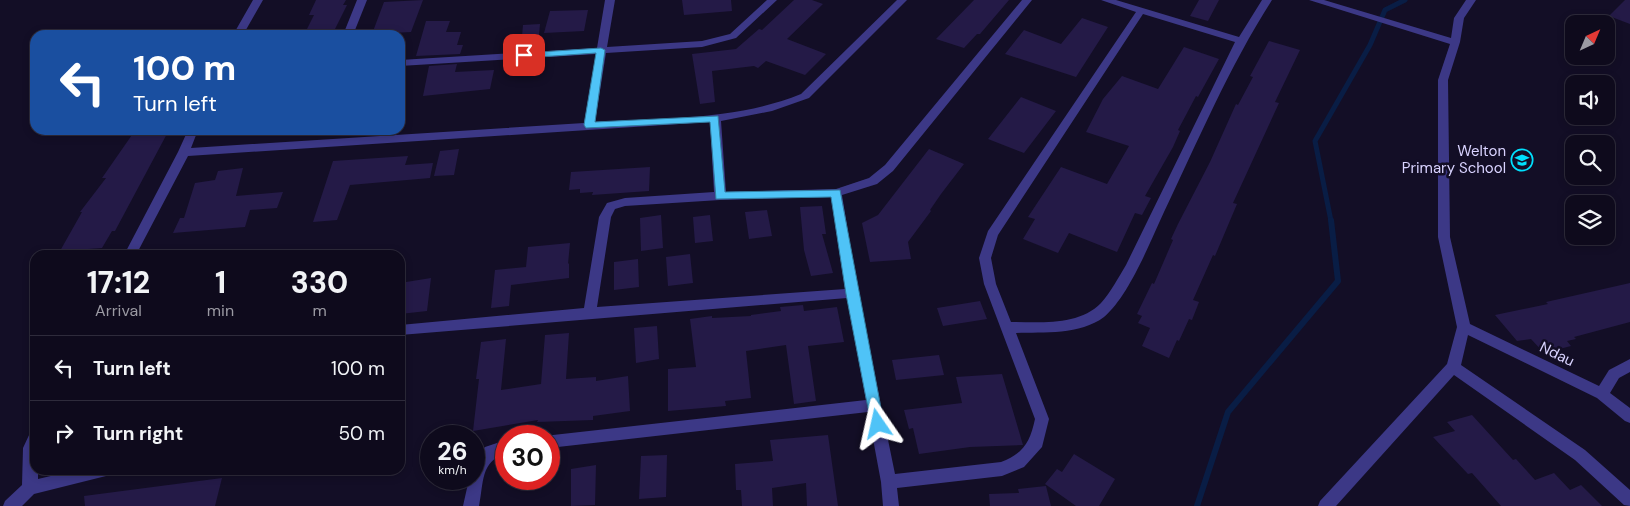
<!DOCTYPE html>
<style>
:root{--surface:#0e0a1c;--page:#171325;--text:#f1f3f6;--muted:#9b9aa3;--line:#2e2b3b}
body{margin:0;font-family:"DM Sans",sans-serif;background:var(--page);color:var(--text);height:100vh;display:flex;flex-direction:column;font-size:19px;white-space:nowrap}
*{box-sizing:border-box;margin:0}
p{font-size:16px;color:var(--muted)}
.icon{flex:none;width:28px;height:28px;fill:none;stroke:currentColor;stroke-width:2;stroke-linecap:round;stroke-linejoin:round}
.map{position:relative;flex:1;overflow:hidden}
.side{position:absolute;left:30px;top:250px;width:375px;height:225px;display:flex;flex-direction:column;background:var(--surface);border-radius:15px;box-shadow:0 2px 8px #0003,0 0 0 1px var(--line)}
.side>*{flex:none}
.guide{position:absolute;left:30px;top:30px;width:375px;height:105px;border-radius:15px;box-shadow:0 2px 8px #0003,0 0 0 1px var(--line);background:#1a4fa0;color:#fff;overflow:hidden}
.needle{width:32px;rotate:44deg}
.tools{position:absolute;left:1565px;top:15px;display:grid;gap:10px}
.tools a{display:grid;place-items:center;width:50px;height:50px;border-radius:10px;background:var(--surface);box-shadow:0 2px 8px #0003,0 0 0 1px var(--line);font-size:25px}
.speed{position:absolute;left:420px;top:425px;display:flex;gap:10px;font-size:25px;font-weight:700;text-align:center}
.speed>*{display:grid;place-content:center;width:65px;height:65px;border-radius:50%;background:var(--surface);box-shadow:0 2px 8px #0003,0 0 0 1px var(--line);line-height:1}
.speed small{font-size:12px;font-weight:400}
.speed .limit{border:8px solid #d22;background:#fff;color:#111}
.pin{position:absolute;display:grid;place-items:center;width:42px;height:42px;color:#fff;margin:-21px;border-radius:10px;box-shadow:0 2px 8px #0006}
.me{position:absolute;width:55px;margin:-28px;rotate:349deg;stroke-linejoin:round;filter:drop-shadow(0 0 4px #0008)}
.turn{display:flex;align-items:center;gap:18px;height:105px;padding:0 20px;font-size:22px}
.turn .icon{width:65px;height:65px;stroke-width:2.5}
.turn b{display:block;font-size:35px;line-height:42px}
.eta{display:flex;justify-content:space-evenly;align-items:center;height:85px;text-align:center}
.eta b{font-size:30px;font-weight:800;line-height:35px}
ul{padding:0;list-style:none}
li{display:flex;align-items:center;gap:15px;height:65px;padding:0 20px;border-top:1px solid var(--line)}
li div{flex:1}
li b{display:block;font-size:19px}
li em{font-style:normal}
.map>svg:first-child{display:block}
.lines{fill:none;stroke-linecap:round;stroke-linejoin:round}
.stream-far1{stroke:#091d45;stroke-width:5}
.stream{stroke:#091d45;stroke-width:6}
.building{fill:#241a47}
.minor{fill:#3c3886;fill-rule:evenodd}
.route{fill:#4fc3f7;stroke:#337fa1}
.labels{text-anchor:middle;dominant-baseline:central;stroke-width:5;stroke-linejoin:round;paint-order:stroke}
.poi-label{font-size:15px;fill:#d9d3ff;stroke:#130e26;text-anchor:end}
.street-label{font-size:15px;fill:#d9d3ff;stroke:#130e26}
</style>
<div class="map">
<svg width="1630" height="506" viewBox="0 0 1630 506">
<rect width="100%" height="100%" fill="#130e26"/>
<g class="lines">
<path class="stream-far1" d="M1331,221L1315,141L1370,45L1385,10L1405,0"/>
<path class="stream" d="M1197,506L1228,412L1338,281L1331,220"/>
</g>
<path class="building" d="M316,0H346L343,5H347L332,35H304L314,15H309Z
M423,0L411,32L372,34L384,2Z
M682,0H731L732,11L684,15Z
M794,0H812L823,4L787,39L826,54L805,75L766,61L758,68L754,66L712,71L715,102L700,104L692,54L736,49L759,29L762,30Z
M974,0H1009L980,34H977L964,48L936,39Z
M1199,0H1219L1208,21L1190,16Z
M1625,0H1630V24L1609,16Z
M588,10L584,31L544,33L550,11Z
M1082,18L1108,27L1076,77L1005,54L1024,30L1061,44Z
M426,21H450L446,32H461L457,45H463L460,54L416,56Z
M540,24L538,46L521,47L523,25Z
M1269,41L1300,50L1275,102L1279,103L1233,203L1237,204L1215,256L1213,255L1193,300L1199,302L1192,320L1189,319L1179,341L1177,340L1169,358L1142,346L1150,328L1138,323L1142,316L1137,314L1152,283L1154,284L1173,240L1171,239L1178,224L1210,162L1236,104L1238,105L1253,77L1250,76Z
M1184,47L1219,59L1198,97L1196,96L1178,130L1180,131L1173,147L1145,196L1151,198L1142,215L1135,213L1117,252L1069,233L1058,253L1023,239L1035,219L1028,217L1061,167L1107,184L1129,146L1086,132L1103,99L1122,76L1158,89Z
M457,64L455,72L494,70L490,89L423,96L429,66Z
M1021,97L1056,111L1024,153L988,139Z
M169,130L115,231H112L102,248L60,251L82,212H80L106,178H102L134,132Z
M459,149L454,175L434,176L440,151Z
M929,149L964,164L941,194L930,210L931,211L908,242L911,259L870,262L862,223L878,215Z
M408,156L405,165L433,163L430,178L350,185L337,220L313,222L333,161Z
M650,167L649,191L592,195L593,192L580,193V189L569,190L571,172Z
M243,168L236,196L283,192L277,208L250,210L245,227L173,233L180,218H184L195,183L215,180L218,171Z
M822,206L826,234H822L833,273L811,276L804,250L800,207Z
M767,210L772,236L749,239L745,212Z
M661,215L663,248L641,251L640,218Z
M710,215L713,241L695,243L693,217Z
M570,243L568,264L569,263V278L511,285L509,306L491,308L495,270L526,267L528,247Z
M690,254L693,283L668,286L666,257Z
M638,259L639,287L614,290V262Z
M431,278L427,311L400,314V283Z
M1630,283V322L1574,337L1576,339L1567,341L1571,346L1544,353L1531,339L1517,341L1495,315L1548,304L1546,302Z
M980,301L987,319L943,326L937,308Z
M803,305L804,311L837,307L844,342L808,346L816,401L794,404L786,345L746,351L751,398L725,401L726,406L668,411V369L696,367L690,319L712,316V318L751,316V315L781,311L780,307Z
M657,326L659,359L636,363L634,328Z
M569,333L566,379L596,377V381L628,376L630,411L593,416V420L537,422L538,420L473,431L479,379H476L481,342L506,339L501,390L541,384L545,335Z
M939,355L944,375L896,380L892,360Z
M1002,374L1023,445L970,447L919,454L913,428L909,429L904,410L962,403L956,377Z
M1472,415L1513,460L1516,459L1535,480L1554,473L1570,490L1581,485L1602,506H1501L1472,473L1468,474L1433,437L1455,431L1447,422Z
M828,435L838,506H807L806,483L772,488L773,506H742L741,490H736L735,464L773,461L770,440Z
M1074,454L1115,479L1099,506H1076L1045,484L1057,469L1062,472Z
M667,455L666,497L639,499L641,456Z
M596,465L595,505L571,506V469Z
M222,478L215,506H85L84,496Z
M1046,486L1051,506H990L989,494L1019,493L1018,489Z"/>
<g class="lines">
<path class="minor" d="M253,0H263L243,35H233Z
M357,0H367L353,35H343Z
M605,0H615L607,47L702,41L730,34L767,0H777L736,38L702,47L606,53L595,122C663,118 737,120 801,94L897,0H907L809,98L772,111L721,121L726,192L836,189L869,178L885,165L1022,0H1032L893,171L877,184L842,195L858,293L895,474L1001,462C1024,453 1030,442 1035,419L984,284L979,258L988,231L1136,12L1101,0H1116L1239,37L1262,0H1272C1229,67 1198,141 1164,212C1150,242 1129,296 1104,317C1080,335 1044,332 1016,333L1049,419L1042,447L1024,467L1002,476L897,488L899,506H883L881,482L868,412L549,448V436H544L866,400L847,298L400,335V325L584,308L599,217L607,203L625,198L714,192L710,122L188,156L136,255H124L178,152L188,130H198L191,148L584,123L596,54L400,66V60L597,48ZM1143,14L1235,42L1126,265C1118,278 1111,292 1101,303C1079,326 1040,322 1011,322L996,284L991,258L998,235ZM831,197L845,289L597,307L611,217L615,209L625,206L720,200Z
M1309,0H1324L1451,38L1454,18L1466,0H1476L1464,18L1460,42L1448,80L1450,237L1470,324L1599,386L1609,370L1630,359V372L1619,378L1610,393L1630,408V423L1625,421L1597,398L1468,335L1461,365L1585,450L1630,490V506L1624,505L1575,460L1454,375L1336,506H1318L1320,501L1447,364L1457,327L1438,237V80L1450,44Z
M35,431V470H38V479L76,470H113L110,475L34,494L22,506H3L5,501L22,485L23,448L30,433Z
M506,440V453C480,462 484,482 479,506H463L469,479H474L475,457L485,447Z"/>
</g>
<path class="route" d="M601,48L605,50L595,122L718,116L725,192L840,190L884,424L882,429L878,430L873,429L871,424L846,294L831,197L716,199L710,122L586,128L584,125L596,53L524,58L519,55L524,53Z"/>
<defs>
<g id="school-ring" transform="scale(1.125)"><circle r="9.5" fill="#130e26" stroke="#00e0fe" stroke-width="1.5"/><path d="M0-5L7-2L0 1L-7-2ZM-4 1L0 2.5L4 1V4Q0 6-4 4Z" fill="#00e0fe"/></g>
</defs>
<g fill-rule="evenodd">
<use href="#school-ring" x="1522" y="160"/>
</g>
<g class="labels">
<g class="poi-label">
<text x="1506" y="151">Welton<tspan x="1506" dy="17">Primary School</tspan></text>
</g>
<g class="street-label">
<text transform="translate(1557 354) rotate(26)">Ndau</text>
</g>
</g>
</svg>
<div class="tools">
<a><svg class="needle" viewBox="-14 -14 28 28"><path d="M0-13l5 13h-10z" fill="#e53935"/><path d="M0 13l5-13h-10z" fill="#9b9aa3"/></svg></a>
<a><svg class="icon" aria-label="sound" viewBox="0 0 24 24"><path d="M4 9h4l5-4v14l-5-4H4zM17 9q2 3 0 6"/></svg></a>
<a><svg class="icon" aria-label="search" viewBox="0 0 24 24"><circle cx="10" cy="10" r="6"/><path d="M15 15l6 6"/></svg></a>
<a><svg class="icon" aria-label="layers" viewBox="0 0 24 24"><path d="M12 4l9 5-9 5-9-5zM3 14l9 5 9-5"/></svg></a>
</div>
<div class="speed"><div>26<small>km/h</small></div><div class="limit">30</div></div>
<div class="pin" style="left:524px;top:55px;background:#d93025"><svg class="icon" aria-label="arrive" viewBox="0 0 24 24"><path d="M6 21V4h12l-3 4 3 4H6"/></svg></div>
<svg class="me" style="left:878px;top:424px" viewBox="-20 -20 40 40"><path d="M0-17L14 15 0 8-14 15z" fill="#4fc3f7" stroke="#fff" stroke-width="4"/></svg>
<div class="guide">
<div class="turn"><svg class="icon" aria-label="left" viewBox="0 0 24 24"><path d="M17 20v-9H6M10 6l-5 5 5 5"/></svg><div><b>100 m</b>Turn left</div></div>
</div>
<section class="side">
<div class="eta">
<div><b>17:12</b><p>Arrival</p></div>
<div><b>1</b><p>min</p></div>
<div><b>330</b><p>m</p></div>
</div>
<ul>
<li><svg class="icon" aria-label="left" viewBox="0 0 24 24"><path d="M17 20v-9H6M10 6l-5 5 5 5"/></svg><div><b>Turn left</b></div><em>100 m</em></li>
<li><svg class="icon" aria-label="right" viewBox="0 0 24 24"><path d="M7 20v-9h11M14 6l5 5-5 5"/></svg><div><b>Turn right</b></div><em>50 m</em></li>
</ul>
</section>
</div>
